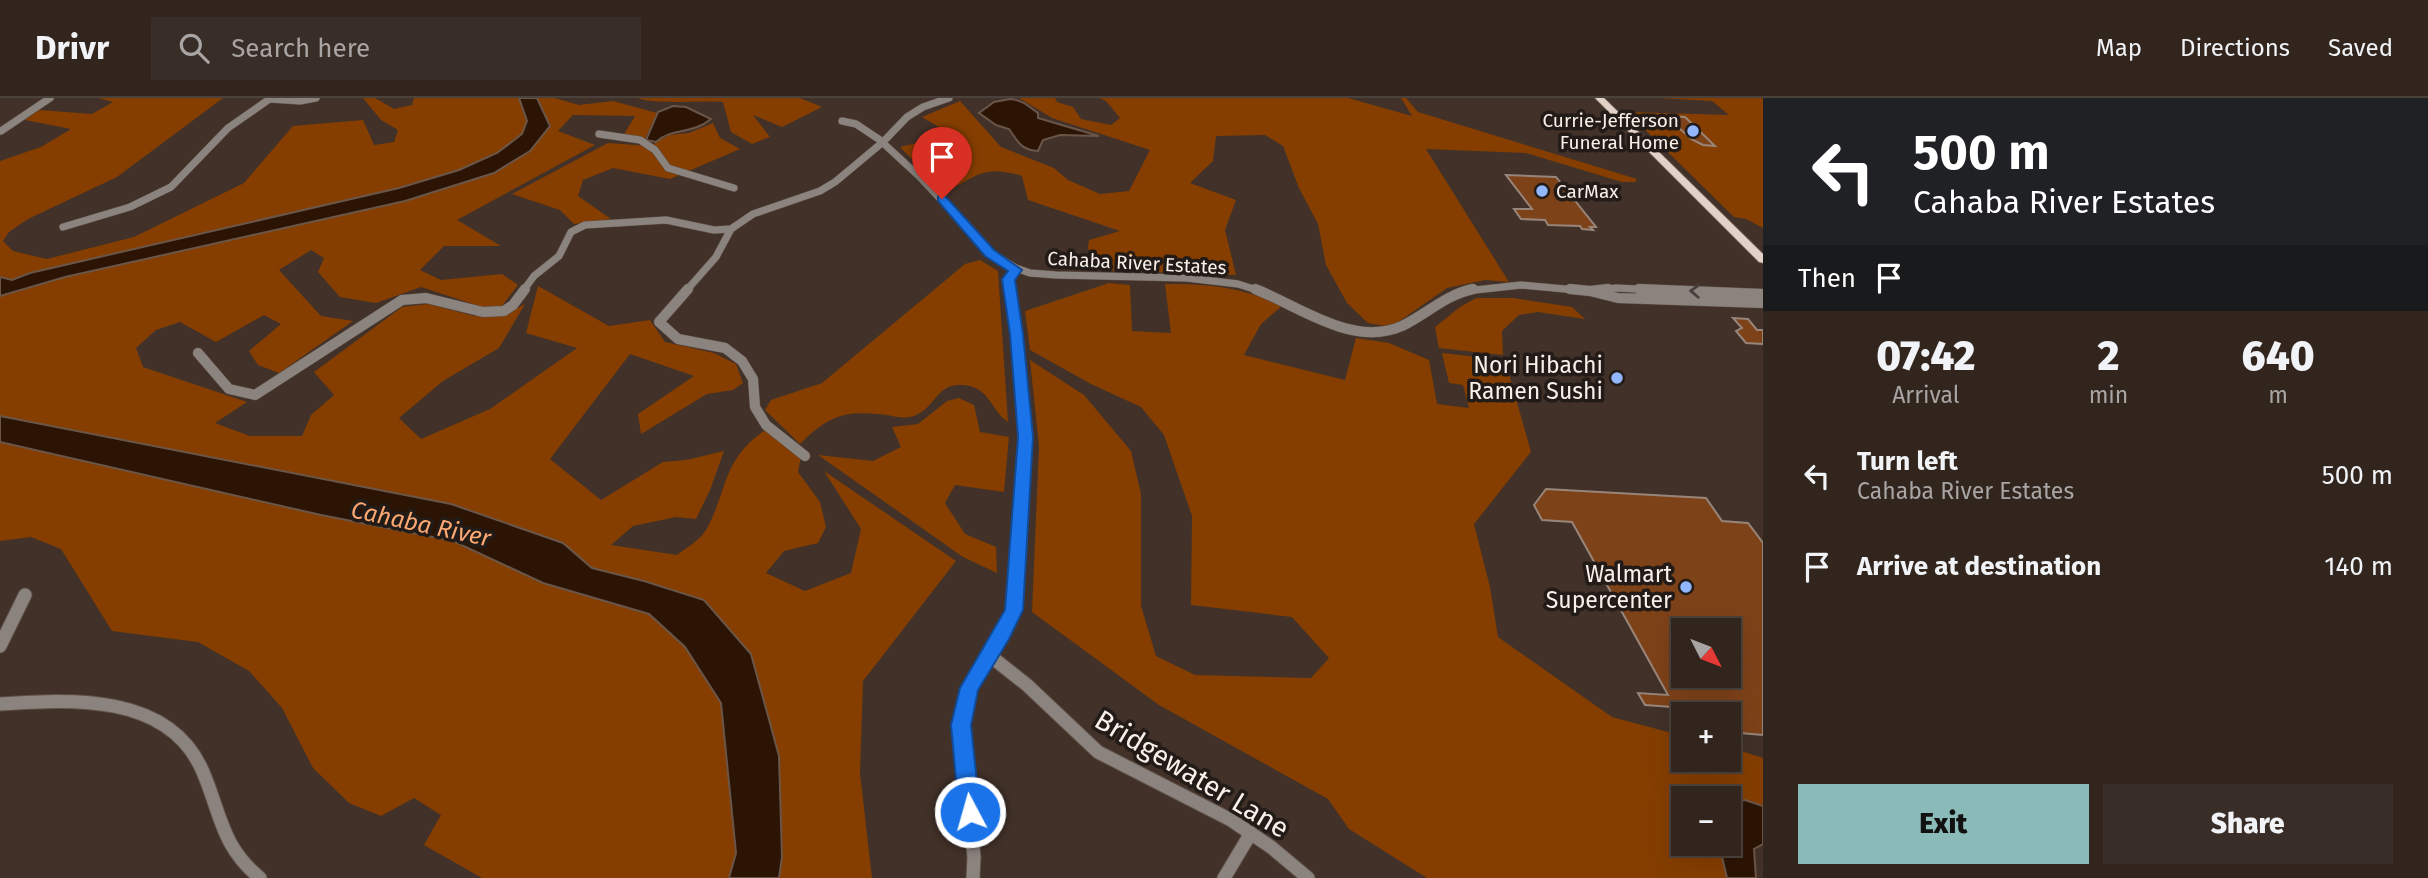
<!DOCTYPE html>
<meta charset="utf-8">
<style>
:root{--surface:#31251e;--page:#392d27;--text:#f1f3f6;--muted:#a8a5a4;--line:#4c423c;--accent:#8bbbb9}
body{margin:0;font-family:"Fira Sans",sans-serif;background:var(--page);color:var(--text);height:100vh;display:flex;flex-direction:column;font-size:26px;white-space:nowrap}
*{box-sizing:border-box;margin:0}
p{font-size:23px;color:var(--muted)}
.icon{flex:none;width:38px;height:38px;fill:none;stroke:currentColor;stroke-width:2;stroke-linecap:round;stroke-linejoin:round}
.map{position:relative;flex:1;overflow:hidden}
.details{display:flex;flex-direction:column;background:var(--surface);width:665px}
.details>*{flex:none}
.banner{background:#202124;color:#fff;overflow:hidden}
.needle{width:46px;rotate:132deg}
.tools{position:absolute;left:1671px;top:520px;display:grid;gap:14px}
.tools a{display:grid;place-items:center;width:70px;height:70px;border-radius:0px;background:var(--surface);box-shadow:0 7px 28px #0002,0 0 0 2px var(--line);font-size:35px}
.pin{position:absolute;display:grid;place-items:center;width:60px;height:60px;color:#fff;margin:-72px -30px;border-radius:50% 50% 50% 0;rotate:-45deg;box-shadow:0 0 7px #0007}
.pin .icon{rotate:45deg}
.me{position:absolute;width:77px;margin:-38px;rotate:354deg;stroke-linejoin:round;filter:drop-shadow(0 0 5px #0008)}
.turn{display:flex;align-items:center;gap:24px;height:147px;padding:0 35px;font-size:32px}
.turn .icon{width:91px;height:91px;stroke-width:2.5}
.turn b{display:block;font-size:49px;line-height:60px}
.then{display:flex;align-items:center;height:66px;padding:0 35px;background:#0003;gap:14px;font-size:26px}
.eta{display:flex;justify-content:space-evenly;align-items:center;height:119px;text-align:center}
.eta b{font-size:42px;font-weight:800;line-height:49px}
.primary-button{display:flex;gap:14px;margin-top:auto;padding:14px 35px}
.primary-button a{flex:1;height:80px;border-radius:0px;background:var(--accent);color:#111;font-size:28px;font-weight:800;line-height:80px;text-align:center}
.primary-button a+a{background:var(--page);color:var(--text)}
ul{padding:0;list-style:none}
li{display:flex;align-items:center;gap:21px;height:91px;padding:0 35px}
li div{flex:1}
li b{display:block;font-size:26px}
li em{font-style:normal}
header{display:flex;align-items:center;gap:42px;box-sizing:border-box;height:98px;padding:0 35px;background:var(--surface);border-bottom:2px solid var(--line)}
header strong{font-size:33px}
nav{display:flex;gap:38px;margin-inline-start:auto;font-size:24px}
.search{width:490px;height:63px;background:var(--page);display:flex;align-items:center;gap:18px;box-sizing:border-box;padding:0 24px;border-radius:0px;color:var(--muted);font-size:26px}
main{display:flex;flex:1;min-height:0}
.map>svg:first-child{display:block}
.green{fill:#853e00}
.water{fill:#2c1404;stroke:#6a5649;stroke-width:2}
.building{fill:#7e4219;stroke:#98857a;stroke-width:2;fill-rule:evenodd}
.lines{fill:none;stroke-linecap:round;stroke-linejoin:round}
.minor-far2-casing{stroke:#5f5047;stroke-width:8}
.minor-far1-casing{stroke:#5f5047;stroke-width:11}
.minor-casing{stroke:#5f5047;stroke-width:15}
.major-casing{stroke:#5f5047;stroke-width:2}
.minor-far2{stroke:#8b837e;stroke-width:7}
.minor-far1{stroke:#8b837e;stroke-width:10}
.minor{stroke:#8b837e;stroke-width:13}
.major{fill:#e2d1c7;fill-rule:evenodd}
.oneway{stroke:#473f3b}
.route{fill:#1a73e8;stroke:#114b97;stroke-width:2}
.poi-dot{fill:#92b7fd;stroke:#221b17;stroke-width:2.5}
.labels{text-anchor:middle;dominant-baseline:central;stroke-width:7;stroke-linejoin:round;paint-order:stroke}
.far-poi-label{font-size:19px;fill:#faf0ea;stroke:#221b17;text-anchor:end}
.far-street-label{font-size:19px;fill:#faf0ea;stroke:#221b17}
.poi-label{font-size:23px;fill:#faf0ea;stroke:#221b17;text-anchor:end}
.water-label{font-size:24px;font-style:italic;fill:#fca873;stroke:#221b17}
.near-street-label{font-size:28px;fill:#faf0ea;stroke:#221b17}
</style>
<header>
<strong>Drivr</strong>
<div class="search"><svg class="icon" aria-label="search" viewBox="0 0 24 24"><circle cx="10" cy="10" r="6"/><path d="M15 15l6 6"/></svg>Search here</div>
<nav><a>Map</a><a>Directions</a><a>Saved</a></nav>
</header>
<main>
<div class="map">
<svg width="1763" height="780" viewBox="0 0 1763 780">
<rect width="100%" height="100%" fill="#413128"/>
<path class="green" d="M98,0H223L117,79L28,121L9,134L3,143L13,153L47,161L134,139L244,85L293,28L363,22L374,47L394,44L398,32L381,22L363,0H375L394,11L412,7L414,0H519L527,23L522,36L497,55L459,72L399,90L30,175L12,182L0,179V63L41,49L71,31L25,22L39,12L92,16L113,4Z
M537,0H555L579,7L613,3L657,15L643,45L620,43L635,18L573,17L558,33L595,47L457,122L501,148H444L420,172L441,182L502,176L518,187L501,209H482L421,189L376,205L340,199L318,174L324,160L311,152L279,172L321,218L353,223L279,275L258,267L249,253L281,226L264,217L216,244L180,224L156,232L136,250L143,269L247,304L215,325L250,338H302L311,317L334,297L314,274L402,209L428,206L474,218L505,217L525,206L499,250L443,283L399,320L421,341L490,311L577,250L526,235L538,188L609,228L650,222L665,244L714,255L736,266L743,285L733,292L707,296L641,336L638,316L694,278L630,256L550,361L601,402L663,364L686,362L724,353L710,392L696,421L676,419L633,428L611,447L677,457C686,450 700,442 706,432C729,391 721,361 767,331L801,358L798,374L820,404L826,429L818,445L784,453L766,475L805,493L851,475L861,431L824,373L956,463L863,583L860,675L872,780H779L782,759L779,658L751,556L704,502L644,483L592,470L563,445L451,406L0,318V198L65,179L405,103L494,75L530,53L550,29Z
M637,0H800L822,9L782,29L753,17L770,39L752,46L731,34L723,4C698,2 659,7 637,0Z
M1019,0H1055L1057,4L1073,9L1081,21L1111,27L1120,20L1106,3L1099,0H1348L1412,18L1401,0H1406L1418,14L1637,81L1635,84H1622L1526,55L1426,51L1509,184L1485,182L1447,190L1391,229L1368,225L1347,205L1326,167L1318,126L1299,90L1283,48L1265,37L1216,38L1213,63L1190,85L1236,102L1225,132L1236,177L1098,172L1088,150L1089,142L1120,133L1028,102L1022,78C982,66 979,78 944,94L900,49L938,40L942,31L922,19L960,3L1001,49L1054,70L1068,82L1100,96L1129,93L1150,52L1052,20Z
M1660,0H1763V130L1746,121L1734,119L1627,14L1729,17L1712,3Z
M713,25L720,40L740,51L670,81L613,70L583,82L578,98L611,121L574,126L560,112L512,96L608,45L650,48L669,37L689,35Z
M980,162L998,173L1008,324C990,312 990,287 960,287C938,286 935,308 918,316C908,322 897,319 887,317C846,312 830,316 800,346L765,312L771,302L822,285L965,166Z
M1109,185L1130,187L1132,233L1171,235L1165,186C1211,185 1241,190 1283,207L1261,226L1244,257L1345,282L1356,240L1389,245L1429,262L1437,306L1469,310L1463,287L1449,285L1442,255L1505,262L1531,354L1474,426L1490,489L1498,539L1612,619L1683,638L1684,662H1729V649L1763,660V708L1745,702L1729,704V700H1684V746H1719L1727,780H1427L1349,731L1328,701L1159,607L1032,514L1039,348L1030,262L1084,297L1131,353L1141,396V508L1156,558L1195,577L1311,580L1329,560L1292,519L1191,507L1192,418L1164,337L1141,309L1091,286L1030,252L1025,213Z
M1476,200H1513L1572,209L1585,221L1538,214L1519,217L1502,233L1503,257L1439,250L1435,229L1460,209Z
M959,300L974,307L980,334L1009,339L1004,394L955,387L945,405L965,436L996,449L997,475L963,459L818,357L873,363L901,349L892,329L918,326L947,303Z
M0,344L321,417L453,443L543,485L649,516L685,549L721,605L736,755L729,780H482L424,747L441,717L414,700L381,718L349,705L313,670L282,610L249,573L198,544L112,533L61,451L31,439L0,443Z"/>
<path class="water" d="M519,0H537L550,28L530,53L494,75L405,103L65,179L0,198V179L12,182L30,175L399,90L459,72L497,55L522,36L527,23Z
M1010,1C1023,2 1028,8 1038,15V20L1099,38L1060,37L1043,42L1038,53C1020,52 1018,43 1009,31L996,27L979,15L994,4Z
M673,8L686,9L711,21C692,37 672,29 656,44L646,42L658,14Z
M0,318L451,406L563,445L592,470L644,483L704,502L751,556L779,658L782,759L779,780H729L736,755L721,605L685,549L649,516L543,485L453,443L321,417L0,344Z
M1745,702L1763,708V746L1754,751L1756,780H1727L1719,746H1729V704Z"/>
<path class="building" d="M1666,18L1685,19L1715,48L1703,47L1691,41Z
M1506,77L1556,79L1596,129H1590L1593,132L1582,131L1580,128L1548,127L1545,122L1521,121L1514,111H1532Z
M1733,220L1748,221L1757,232H1763V246L1746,245L1736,233L1742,230Z
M1546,391L1706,400L1722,423L1748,425L1763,445V637L1729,634V616H1688L1685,610L1645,607L1638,595L1668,597L1572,424L1542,422L1534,407ZM1684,532H1729V578H1684Z"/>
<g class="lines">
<g class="minor-far2-casing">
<path id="minor-far2" d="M270,1L300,3L316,0
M842,23L856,26L883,44
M1,33L50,0
M599,36L640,42L655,52L668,70L734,90
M883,45L920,79L991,155L1016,170L1030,175L1056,177L1187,180L1238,186L1260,193
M63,129L130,109L171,89L228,30L271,0
M523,193L534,178L559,158L571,134L585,127L666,122L714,132L731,131
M686,193L716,159L731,131L753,116L820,93L835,84L883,44L907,19L923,9L949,0
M1010,193L1008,181L1015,172
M1466,193L1521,187L1587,193
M1593,193L1616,190L1682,193"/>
</g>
<g class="minor-far1-casing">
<path id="minor-far1" d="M688,191L659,224L678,241L725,250L742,263L753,281L755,309L766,327L805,358
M1010,191L1017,236L1026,360L1020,446
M1255,191C1299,208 1353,250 1402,228C1427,216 1445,197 1473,191
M1570,191L1590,193
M1608,191L1590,193L1618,200L1763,205
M1639,191L1763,196
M198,255L229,291L255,297L402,202L426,200L483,214L504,213L513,207L525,191"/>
</g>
<g class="minor-casing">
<path id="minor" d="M0,548L25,497
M989,557L1027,587L1098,654L1231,722L1271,749L1308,780
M0,606C71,601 170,595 203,674C221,716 221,748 260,780
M973,780L974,759L961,627L964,601L1010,522L1016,500L1020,444
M1224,780L1251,735"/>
</g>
<g class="major-casing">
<path id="major" d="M1595,0H1604L1763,156V165L1759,164Z"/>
</g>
<use href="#minor-far2" class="minor-far2"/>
<use href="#minor-far1" class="minor-far1"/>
<use href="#minor" class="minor"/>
<use href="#major" class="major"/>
</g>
<defs><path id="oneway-chevron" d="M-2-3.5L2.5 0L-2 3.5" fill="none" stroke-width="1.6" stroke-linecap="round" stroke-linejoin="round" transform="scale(1.75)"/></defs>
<use class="oneway" href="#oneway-chevron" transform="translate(1695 193) rotate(-178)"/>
<path class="route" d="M938,98H945L994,152L1022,172L1015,182L1023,236L1033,339L1023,512L1009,541L978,592L971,627L980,714L977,721L970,724L962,721L959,714L951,627L960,590L1005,512L1018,339L1010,236L1002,181L1008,173L985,158L938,103Z"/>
<g class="poi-dot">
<circle cx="1693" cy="33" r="7"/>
<circle cx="1542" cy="93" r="7"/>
<circle cx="1617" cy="280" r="7"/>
<circle cx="1686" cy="489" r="7"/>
</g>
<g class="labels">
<g class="far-poi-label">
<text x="1679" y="22">Currie-Jefferson<tspan x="1679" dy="22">Funeral Home</tspan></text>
<text x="1556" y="93" text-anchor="start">CarMax</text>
</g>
<g class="far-street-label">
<text transform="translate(1137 165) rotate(3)">Cahaba River Estates</text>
</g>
<g class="poi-label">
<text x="1603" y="267">Nori Hibachi<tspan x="1603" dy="26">Ramen Sushi</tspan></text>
<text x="1672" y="476">Walmart<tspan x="1672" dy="26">Supercenter</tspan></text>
</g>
<g class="water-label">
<text transform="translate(421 426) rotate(12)">Cahaba River</text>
</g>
<g class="near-street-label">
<text transform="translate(1192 676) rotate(31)">Bridgewater Lane</text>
</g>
</g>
</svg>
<div class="tools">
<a><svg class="needle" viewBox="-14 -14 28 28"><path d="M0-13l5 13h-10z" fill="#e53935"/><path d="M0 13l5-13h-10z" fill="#a8a5a4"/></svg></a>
<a>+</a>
<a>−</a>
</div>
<div class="pin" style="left:942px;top:101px;background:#d93025"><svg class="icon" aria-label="arrive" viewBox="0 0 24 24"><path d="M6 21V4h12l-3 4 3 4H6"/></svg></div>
<svg class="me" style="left:970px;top:714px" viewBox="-20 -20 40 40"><circle r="17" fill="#1a73e8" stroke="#fff" stroke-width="3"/><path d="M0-11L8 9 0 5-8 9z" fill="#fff"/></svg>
</div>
<section class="details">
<div class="banner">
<div class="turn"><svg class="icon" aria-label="left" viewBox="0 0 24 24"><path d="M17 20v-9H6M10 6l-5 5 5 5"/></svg><div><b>500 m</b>Cahaba River Estates</div></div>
<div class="then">Then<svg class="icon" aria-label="arrive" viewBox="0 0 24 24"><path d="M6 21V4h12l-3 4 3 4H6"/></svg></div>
</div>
<div class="eta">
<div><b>07:42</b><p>Arrival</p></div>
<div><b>2</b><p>min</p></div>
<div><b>640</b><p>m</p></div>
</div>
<ul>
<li><svg class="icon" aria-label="left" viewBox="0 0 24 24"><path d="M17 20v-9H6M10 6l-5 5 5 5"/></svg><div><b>Turn left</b><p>Cahaba River Estates</p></div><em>500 m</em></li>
<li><svg class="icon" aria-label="arrive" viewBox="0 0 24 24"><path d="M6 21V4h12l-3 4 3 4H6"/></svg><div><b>Arrive at destination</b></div><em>140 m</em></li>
</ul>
<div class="primary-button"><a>Exit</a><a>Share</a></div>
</section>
</main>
